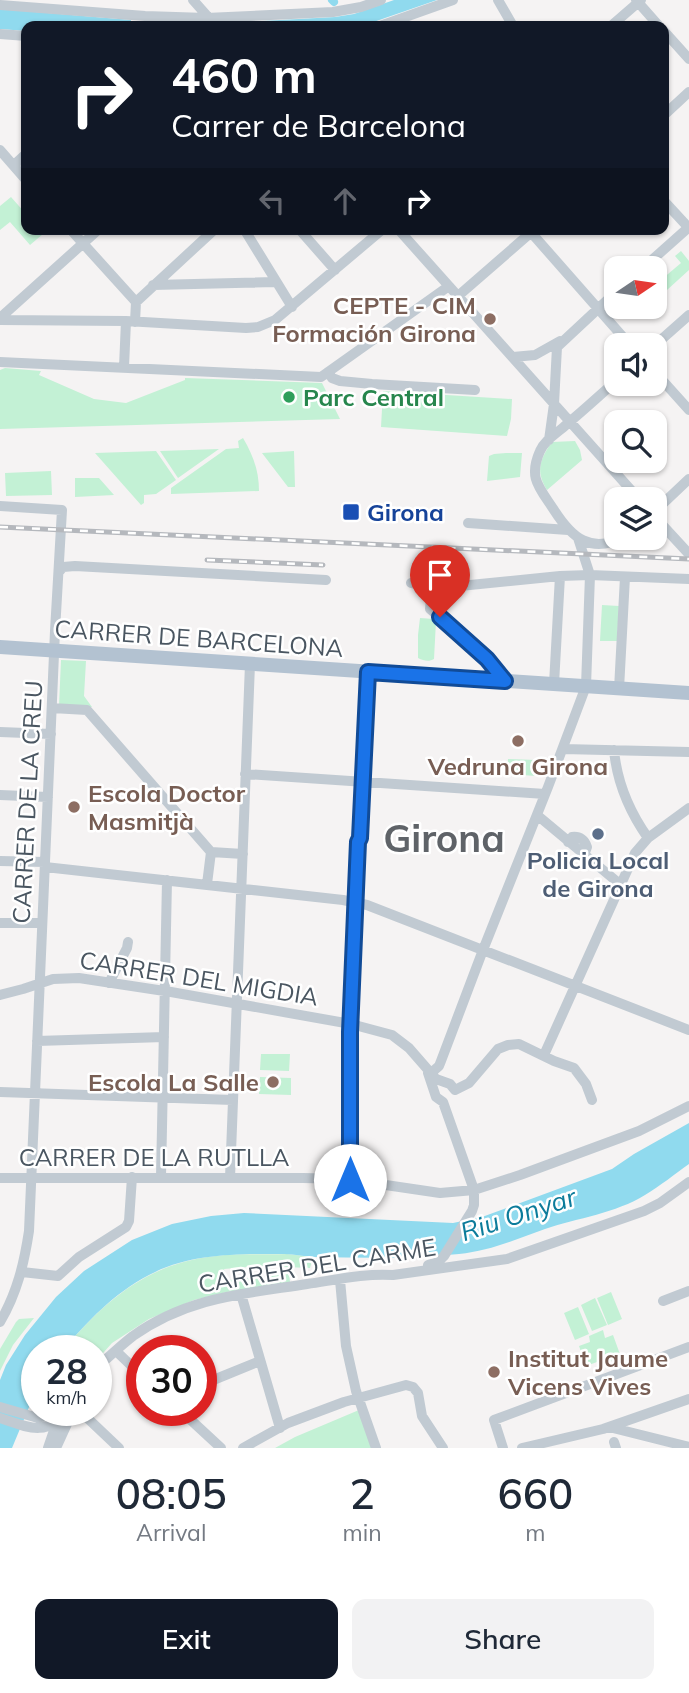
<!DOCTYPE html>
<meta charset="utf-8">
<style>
:root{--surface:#fff;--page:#f2f2f3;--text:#1f2937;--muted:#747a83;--accent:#111827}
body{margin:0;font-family:Mulish,sans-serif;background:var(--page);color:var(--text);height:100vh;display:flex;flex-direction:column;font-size:26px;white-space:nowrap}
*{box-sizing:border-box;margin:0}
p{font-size:23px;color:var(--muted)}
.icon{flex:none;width:38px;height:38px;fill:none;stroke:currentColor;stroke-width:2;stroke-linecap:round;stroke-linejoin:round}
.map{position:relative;height:1448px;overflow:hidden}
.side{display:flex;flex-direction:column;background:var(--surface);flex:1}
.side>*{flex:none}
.banner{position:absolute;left:21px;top:21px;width:648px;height:214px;border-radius:14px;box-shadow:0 2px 5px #0004;background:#111827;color:#fff;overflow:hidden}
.needle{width:46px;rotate:77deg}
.tools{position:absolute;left:604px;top:256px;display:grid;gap:14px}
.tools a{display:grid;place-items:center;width:63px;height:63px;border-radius:14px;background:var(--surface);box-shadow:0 2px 5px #0004;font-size:35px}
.speed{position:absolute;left:21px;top:1335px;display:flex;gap:14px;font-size:35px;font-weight:700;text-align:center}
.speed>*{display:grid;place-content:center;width:91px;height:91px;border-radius:50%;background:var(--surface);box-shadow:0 2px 5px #0004;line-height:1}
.speed small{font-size:18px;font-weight:400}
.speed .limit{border:10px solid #d22;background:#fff;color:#111}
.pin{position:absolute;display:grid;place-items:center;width:60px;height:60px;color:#fff;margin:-72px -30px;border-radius:50% 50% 50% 0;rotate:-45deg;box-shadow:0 0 7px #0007}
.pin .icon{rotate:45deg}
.me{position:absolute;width:77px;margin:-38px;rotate:0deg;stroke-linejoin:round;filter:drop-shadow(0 0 5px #0008)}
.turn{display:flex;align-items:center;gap:24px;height:147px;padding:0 35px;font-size:32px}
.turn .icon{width:91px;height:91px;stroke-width:2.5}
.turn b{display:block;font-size:49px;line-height:60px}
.lanes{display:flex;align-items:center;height:66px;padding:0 35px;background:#0003;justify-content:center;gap:35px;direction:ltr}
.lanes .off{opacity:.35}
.eta{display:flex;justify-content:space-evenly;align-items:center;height:119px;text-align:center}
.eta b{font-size:42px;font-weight:600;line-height:49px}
.primary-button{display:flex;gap:14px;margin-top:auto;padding:14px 35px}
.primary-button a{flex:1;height:80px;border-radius:14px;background:var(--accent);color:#fff;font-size:28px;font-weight:600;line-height:80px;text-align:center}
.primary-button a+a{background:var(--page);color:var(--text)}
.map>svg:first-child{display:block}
.green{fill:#c3f1d5}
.water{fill:#90daee}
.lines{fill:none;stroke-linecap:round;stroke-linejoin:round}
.canal{stroke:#90daee;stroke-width:8}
.minor{stroke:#c1cad2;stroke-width:10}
.major{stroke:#b3c2d1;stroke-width:14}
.rail-casing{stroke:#b5b8bd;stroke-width:5}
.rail{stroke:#fff;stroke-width:2.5;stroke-dasharray:8;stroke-linecap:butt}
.route-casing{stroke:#114b97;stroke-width:18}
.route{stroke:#1a73e8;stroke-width:12}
.education-dot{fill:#8d6e63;stroke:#fff;stroke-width:2.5}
.leisure-dot{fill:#2e9e5b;stroke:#fff;stroke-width:2.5}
.transit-dot{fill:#1a4fb4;stroke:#fff;stroke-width:2.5}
.service-dot{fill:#5c6f8a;stroke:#fff;stroke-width:2.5}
.labels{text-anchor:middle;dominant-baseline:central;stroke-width:5;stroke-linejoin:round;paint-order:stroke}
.education-label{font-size:24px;font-weight:bold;fill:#785e54;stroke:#fff;text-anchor:end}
.leisure-label{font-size:24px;font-weight:bold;fill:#27864d;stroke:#fff;text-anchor:start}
.transit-label{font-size:24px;font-weight:bold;fill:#164399;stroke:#fff;text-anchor:start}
.street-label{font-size:24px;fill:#4a5661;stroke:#fff}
.service-label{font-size:24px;font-weight:bold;fill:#4e5e75;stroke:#fff}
.water-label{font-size:26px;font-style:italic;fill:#0c7c9b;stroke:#fff}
.town-label{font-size:38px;font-weight:bold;fill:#5f6368;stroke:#fff}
</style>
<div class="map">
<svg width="689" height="1448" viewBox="0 0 689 1448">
<rect width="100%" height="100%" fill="#f5f3f3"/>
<path class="green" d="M11,197L26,214V229H39L43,234L30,245L10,222L0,230V206Z
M681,251L689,261V270L656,300L655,298V285L681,263L675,256Z
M5,368L41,371L39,375L94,399L126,403L185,380V378L322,383L340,419L0,429V370Z
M383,391L512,399L511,419L507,436L381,427Z
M243,438C253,455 259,471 259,491L171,494V488L226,449L239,448L238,441Z
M575,441L580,450L582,460L547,490C535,471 540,459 552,442Z
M219,449L178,478L160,451Z
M156,451L176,480L156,494L144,495V503L141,505L95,453Z
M294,451L295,487H288L262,453Z
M506,453H522L520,477L487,481L489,456L494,454Z
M51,471L52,495L6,496L5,473Z
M75,478H99L114,495L75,497Z
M602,605L619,606L617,641H600Z
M420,618L434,619L436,621L434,659C429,662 424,661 418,658V635Z
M61,660L86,661L84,696L92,707L59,706Z
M508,759L537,760L536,776L507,774Z
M261,1054H290L289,1071L260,1070Z
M260,1077L291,1078V1095L259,1094Z
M287,1254L313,1257L310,1268L260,1266L224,1269L227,1280L289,1274L290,1282L227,1292L194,1300L149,1319L112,1343L96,1361V1351H62C105,1301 147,1263 216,1256C239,1253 263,1255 287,1254Z
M611,1292L622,1319L608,1325L597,1298Z
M595,1298L607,1325L592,1331L581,1305Z
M578,1307L589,1334L575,1340L564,1313Z
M34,1318L13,1345L0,1371V1349L16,1322L19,1319Z
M603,1330L605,1338L613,1335L621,1357L598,1365L597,1362L586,1366L579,1346L590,1342L589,1336Z
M359,1410L372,1448H275L295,1437Z"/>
<path class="water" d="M394,0H437L362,26H262V21L335,17L354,14Z
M0,9L131,20L130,26H26V31L0,29Z
M689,1123V1164C675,1174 660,1186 645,1195C616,1213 578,1218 545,1229C517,1239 490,1251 459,1254C412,1259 363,1258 316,1257C305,1257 295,1254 284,1254C239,1254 190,1253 149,1275C114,1293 87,1322 62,1351H37V1388L12,1448H0V1380L6,1365L25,1335L56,1297L84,1271L132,1240L172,1224L211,1216L244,1213L453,1223L482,1217L612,1169L634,1154Z"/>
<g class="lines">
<path class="canal" d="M332,0L334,2"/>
<path class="minor" d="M193,0L209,18
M498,0L513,26
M636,0L659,26
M0,5L145,16L206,18L333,12L361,7L381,0
M380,26L453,0
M611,26L641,0
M663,30L689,59
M0,34L26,36
M663,116L689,92
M0,150L26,180
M14,165L26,154
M663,200L689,228
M70,229L136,302L135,322
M244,229L292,307
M299,229L335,270
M398,229L639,499
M528,229L630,345
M643,268L689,227
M153,285L276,282
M458,296L535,229
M136,302L215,229
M0,318L99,229
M0,320L126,321L246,328L258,327L275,320L383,229
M654,346L689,315
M513,357L535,355L560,341
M0,362L321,377L449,286
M124,367L126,321
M654,371L689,410
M328,372L332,378L340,381L372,384L475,390
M616,381C600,395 584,410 567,424C559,432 545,439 540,451C528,478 539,487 554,510C572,538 590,554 625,537
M549,440L554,404L557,347L616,292
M0,506L62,510L55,631L29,1231C24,1264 17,1293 0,1322
M654,512L689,479
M654,516L689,554
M468,523L568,530
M59,572L63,567L75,566L326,580
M411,583L432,588H440L560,576L590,575L689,579
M432,588L430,609L481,653L505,681
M554,684L560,576
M619,689L625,577
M52,708L87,710L211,852
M0,732L51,734
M563,749L689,752
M614,750C617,783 629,811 648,838
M245,774L545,794
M0,795L48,797
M537,815L621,885
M568,842L572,837C580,836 585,840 587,847L584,855
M211,852L243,854
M0,861L45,862
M45,867L343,900L367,905L689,1030
M207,884L211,852
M0,923H42
M109,983L127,948L128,942
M0,995L23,989L53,979L79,978L171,992L351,1024L392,1035L409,1048L436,1079L450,1084L455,1090
M37,1041L164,1037
M544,1055L635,853L648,838L689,808
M428,1073L436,1097L443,1102
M431,1073L439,1066L441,1061L483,950L548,787L586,686L590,575L578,538
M455,1090L469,1083L498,1049L508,1045L519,1044L554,1061L574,1068L586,1084L592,1100
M0,1092L233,1100
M161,1177L167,880
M0,1178H303L345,1179L440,1193L474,1190L520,1175L639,1131L689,1106
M230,1178L250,664
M350,1180V1032L358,842L360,838L368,672
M428,1265L438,1262L444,1256L472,1211L474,1205V1190L443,1102
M22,1272L58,1276L79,1257L126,1227L129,1221L132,1177
M340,1280L346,1346L356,1391L376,1448
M241,1294L280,1428
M663,1301L689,1291
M116,1351L142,1376
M96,1368C108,1358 120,1346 133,1336C188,1297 243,1294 307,1284C335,1280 365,1273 393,1275L507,1259L644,1211L660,1203L689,1182
M201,1385L260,1361
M0,1407L38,1418
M79,1410L119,1448
M180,1410L221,1448
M0,1418C27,1427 47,1438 67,1410
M38,1418L51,1414L55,1410
M609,1427L689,1447
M614,1442L616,1448
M48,1448L58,1419
M56,1448L72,1413
M243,1448L288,1423L344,1402L406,1385L413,1387L418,1393L422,1416L443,1448
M503,1448L494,1420L689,1347
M522,1448L603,1429L689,1399"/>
<path class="major" d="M0,647L689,693"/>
<g class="rail-casing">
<path id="rail" d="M0,527L689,559
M207,560L323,565"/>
</g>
<use href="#rail" class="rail"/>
</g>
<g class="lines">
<g class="route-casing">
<path id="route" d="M350,1180V1032L358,842L360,838L368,672L505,681L487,659L440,617"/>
</g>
<use href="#route" class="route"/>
</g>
<g class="education-dot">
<circle cx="490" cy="319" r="7"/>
<circle cx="518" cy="741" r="7"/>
<circle cx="74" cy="807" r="7"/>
<circle cx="273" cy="1082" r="7"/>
<circle cx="494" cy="1372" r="7"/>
</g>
<circle class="leisure-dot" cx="289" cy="397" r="7"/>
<rect class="transit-dot" x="342" y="503" width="18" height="18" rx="3.5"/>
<circle class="service-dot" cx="598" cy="834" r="7"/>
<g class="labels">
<g class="education-label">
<text x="476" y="305">CEPTE - CIM<tspan x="476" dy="28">Formación Girona</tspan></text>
<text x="518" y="766" text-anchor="middle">Vedruna Girona</text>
<text x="88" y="793" text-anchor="start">Escola Doctor<tspan x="88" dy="28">Masmitjà</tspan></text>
<text x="259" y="1082">Escola La Salle</text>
<text x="508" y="1358" text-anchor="start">Institut Jaume<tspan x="508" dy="28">Vicens Vives</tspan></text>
</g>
<g class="leisure-label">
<text x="303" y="397">Parc Central</text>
</g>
<g class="transit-label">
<text x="367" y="512">Girona</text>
</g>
<g class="street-label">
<text transform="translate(199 638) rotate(4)">CARRER DE BARCELONA</text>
<text transform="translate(27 802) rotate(-87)">CARRER DE LA CREU</text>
<text transform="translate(199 978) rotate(9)">CARRER DEL MIGDIA</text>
<text x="154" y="1157">CARRER DE LA RUTLLA</text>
<text transform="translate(317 1265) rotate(-9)">CARRER DEL CARME</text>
</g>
<g class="service-label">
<text x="598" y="860">Policia Local<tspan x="598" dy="28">de Girona</tspan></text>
</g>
<g class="water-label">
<text transform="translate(518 1214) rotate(-18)">Riu Onyar</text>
</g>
<g class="town-label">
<text x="444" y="838">Girona</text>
</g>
</g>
</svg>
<div class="tools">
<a><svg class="needle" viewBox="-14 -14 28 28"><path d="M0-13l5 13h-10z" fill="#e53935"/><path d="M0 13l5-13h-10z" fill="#747a83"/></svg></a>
<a><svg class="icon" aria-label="sound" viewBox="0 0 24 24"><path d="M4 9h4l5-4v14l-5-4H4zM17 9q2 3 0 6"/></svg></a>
<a><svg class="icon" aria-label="search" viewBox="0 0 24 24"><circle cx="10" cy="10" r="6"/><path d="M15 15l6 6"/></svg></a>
<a><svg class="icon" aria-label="layers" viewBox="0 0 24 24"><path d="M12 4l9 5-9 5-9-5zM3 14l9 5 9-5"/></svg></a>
</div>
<div class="speed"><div>28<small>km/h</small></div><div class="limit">30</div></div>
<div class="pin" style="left:440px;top:617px;background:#d93025"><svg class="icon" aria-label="arrive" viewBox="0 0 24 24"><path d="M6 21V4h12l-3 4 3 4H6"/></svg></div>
<svg class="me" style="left:350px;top:1180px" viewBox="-20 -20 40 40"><circle r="19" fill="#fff"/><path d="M0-13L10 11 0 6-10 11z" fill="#1a73e8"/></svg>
<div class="banner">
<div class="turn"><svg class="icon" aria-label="right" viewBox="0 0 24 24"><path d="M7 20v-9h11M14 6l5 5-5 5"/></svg><div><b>460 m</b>Carrer de Barcelona</div></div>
<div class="lanes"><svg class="icon off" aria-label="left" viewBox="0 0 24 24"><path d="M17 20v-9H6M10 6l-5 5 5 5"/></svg><svg class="icon off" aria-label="ahead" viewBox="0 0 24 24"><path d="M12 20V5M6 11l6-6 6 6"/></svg><svg class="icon" aria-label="right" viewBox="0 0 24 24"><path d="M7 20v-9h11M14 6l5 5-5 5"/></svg></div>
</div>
</div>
<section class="side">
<div class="eta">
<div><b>08:05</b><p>Arrival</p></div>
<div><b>2</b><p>min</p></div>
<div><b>660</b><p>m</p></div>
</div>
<div class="primary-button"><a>Exit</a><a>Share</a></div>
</section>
